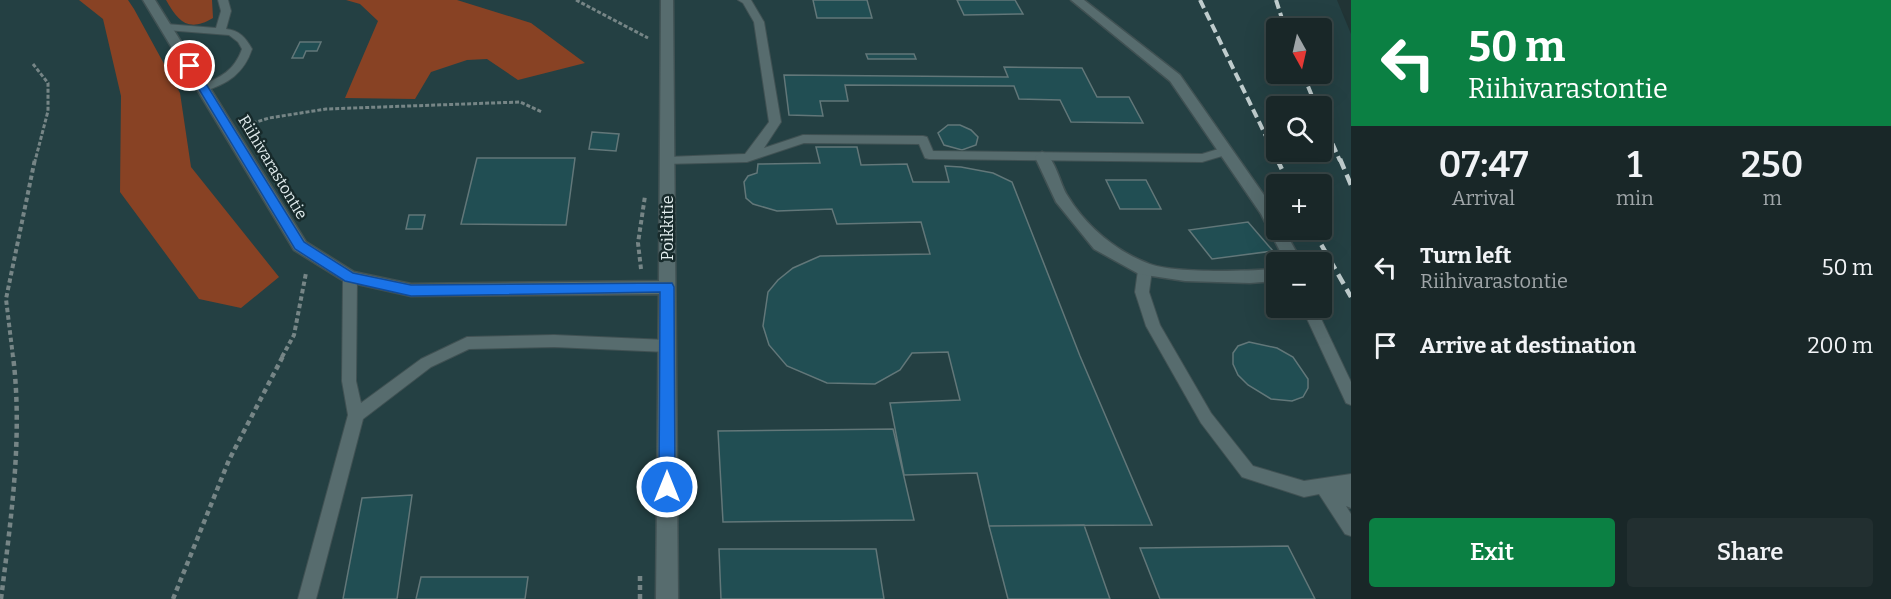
<!DOCTYPE html>
<meta charset="utf-8">
<style>
:root{--surface:#192728;--page:#222f30;--text:#f1f3f6;--muted:#9fa5a8;--line:#374445;--accent:#0b8043}
body{margin:0;font-family:Bitter,serif;background:var(--page);color:var(--text);height:100vh;display:flex;flex-direction:column;font-size:22px;white-space:nowrap}
*{box-sizing:border-box;margin:0}
p{font-size:20px;color:var(--muted)}
.icon{flex:none;width:33px;height:33px;fill:none;stroke:currentColor;stroke-width:2;stroke-linecap:round;stroke-linejoin:round}
.map{position:relative;flex:1;overflow:hidden}
.sheet{display:flex;flex-direction:column;background:var(--surface);width:540px}
.sheet>*{flex:none}
.top-card{background:#0b8043;color:#fff;overflow:hidden}
.needle{width:39px;rotate:172deg}
.controls{position:absolute;left:1266px;top:18px;display:grid;gap:12px}
.controls a{display:grid;place-items:center;width:66px;height:66px;border-radius:6px;background:var(--surface);box-shadow:0 6px 24px #0002,0 0 0 2px var(--line);font-size:30px}
.pin{position:absolute;display:grid;place-items:center;width:51px;height:51px;color:#fff;margin:-26px;border:3px solid #fff;border-radius:50%;box-shadow:0 2px 6px #0007}
.me{position:absolute;width:66px;margin:-33px;rotate:0deg;stroke-linejoin:round;filter:drop-shadow(0 0 4px #0008)}
.turn{display:flex;align-items:center;gap:21px;height:126px;padding:0 18px;font-size:27px}
.turn .icon{width:78px;height:78px;stroke-width:2.5}
.turn b{display:block;font-size:42px;line-height:51px}
.eta{display:flex;justify-content:space-evenly;align-items:center;height:102px;text-align:center}
.eta b{font-size:36px;font-weight:600;line-height:42px}
.action{display:flex;gap:12px;margin-top:auto;padding:12px 18px}
.action a{flex:1;height:69px;border-radius:6px;background:var(--accent);color:#fff;font-size:24px;font-weight:600;line-height:69px;text-align:center}
.action a+a{background:var(--page);color:var(--text)}
ul{padding:0;list-style:none}
li{display:flex;align-items:center;gap:18px;height:78px;padding:0 18px}
li div{flex:1}
li b{display:block;font-size:22px}
li em{font-style:normal}
main{display:flex;flex:1;min-height:0}
.map>svg:first-child{display:block}
.built{fill:#244043;fill-rule:evenodd}
.green{fill:#884224}
.building{fill:#214e53;stroke:#627779;stroke-width:1.5}
.lines{fill:none;stroke-linecap:round;stroke-linejoin:round}
.service-casing{stroke:#405153;stroke-width:2}
.minor-casing{stroke:#405153;stroke-width:3}
.path-far2{stroke:#768586;stroke-width:3;stroke-dasharray:4 2;stroke-linecap:butt}
.path-far1{stroke:#768586;stroke-width:4;stroke-dasharray:4.5 3;stroke-linecap:butt}
.path{stroke:#768586;stroke-width:4.5;stroke-dasharray:5 4;stroke-linecap:butt}
.service{fill:#576c6e;fill-rule:evenodd}
.minor{fill:#576c6e;fill-rule:evenodd}
.rail-far1{stroke:#bfcccd;stroke-width:4;stroke-dasharray:9 4.5;stroke-linecap:butt}
.rail{stroke:#bfcccd;stroke-width:4.5;stroke-dasharray:11 6;stroke-linecap:butt}
.route{fill:#1a73e8;stroke:#114b97;stroke-width:1.5}
.labels{text-anchor:middle;dominant-baseline:central;stroke-width:5;stroke-linejoin:round;paint-order:stroke}
.street-label{font-size:16px;fill:#e1eced;stroke:#172a2b}
</style>
<main>
<div class="map">
<svg width="1351" height="599" viewBox="0 0 1351 599">
<rect width="100%" height="100%" fill="#213435"/>
<path class="built" d="M0,0H1337L1351,34V599H0ZM1276,28H1322V74H1276ZM1276,106H1322V152H1276ZM1276,184H1322V230H1276ZM1276,262H1322V308H1276Z"/>
<path class="green" d="M79,0H128L134,9L180,93L191,167L279,277L241,308L199,299L120,192L121,96L103,19Z
M166,0H212L213,18C188,33 178,21 166,0Z
M346,0H457L531,23L585,63L518,80L487,59L467,60L431,72L415,99L345,98L378,21L360,4Z"/>
<path class="building" d="M813,0H867L872,18H817Z
M957,0H1015L1023,14L964,15Z
M300,42H321L317,51H306L303,58H292Z
M866,54H914L916,59H868Z
M1004,67L1082,68L1097,97H1129L1143,123L1071,122L1060,100L1019,99L1014,86L845,85L848,101H820L823,116L789,115L784,75L1008,77Z
M948,125H960L971,130L978,137L976,145L962,150L944,145L938,133Z
M592,132L619,134L616,151L589,149Z
M816,147H857L861,165L907,164L913,182H949L945,166L961,167L993,173L1012,182L1080,356L1152,525L989,526L977,473L904,475L890,403L960,400L948,352L912,353L900,370L875,384L827,383L787,366L769,345L763,326L768,292L778,280L793,268L820,256L930,254L921,222L837,224L832,209L777,211L753,204L746,198L744,182L748,176L757,173L758,164L820,163Z
M477,158H575L566,225L461,224Z
M1106,180H1146L1161,209H1120Z
M409,215H425L422,229H406Z
M1248,222L1273,251L1212,259L1189,230Z
M1249,342L1277,348L1293,357L1308,379V388L1303,397L1292,401L1271,399L1248,385L1238,375L1233,364V353L1238,346Z
M893,429L914,520L723,522L718,431Z
M412,495L397,599H343L362,498Z
M1084,525L1110,599H1008L989,526Z
M1288,546L1315,599H1160L1140,548Z
M719,549H876L884,599H721Z
M421,577H528L525,599H416Z"/>
<g class="lines">
<g class="service-casing">
<path id="service" d="M218,0H228L231,11L226,29C239,30 246,38 252,49C244,73 228,84 204,91L199,88L200,86C221,77 234,71 242,49L238,42L229,35L166,30L161,27L166,24L216,28L221,11Z
M738,0H751L764,22L781,122L764,148L803,135L923,136L927,137L933,151L1202,154L1225,147L1231,151L1229,154L1202,162L929,159L925,158L919,144L804,143L747,162L663,164L661,161L667,157L745,154L769,122L754,22L743,3Z
M1145,265L1152,270L1149,292L1160,325L1211,413L1253,466L1304,481L1351,474V508L1346,506L1351,514V536L1345,534L1319,494L1304,497L1242,477L1201,423L1146,326L1135,292L1138,270Z
M350,272L357,277L356,381L361,403L421,359L467,337L554,335L667,340L672,342L674,346L672,350L667,352L554,347L469,349L431,367L363,419L316,599H298L348,415L342,381L343,277Z
M1302,308H1316L1351,382V405L1346,403Z"/>
</g>
<g class="minor-casing">
<path id="minor" d="M143,0H155L306,242L354,272L411,284L659,281L661,0H673L678,599H656L659,294L411,296L344,281L294,250Z
M1071,0H1084L1180,75L1273,208L1276,214V230H1284L1297,253L1299,262H1283L1281,253L1261,214L1170,81Z
M1042,152C1055,156 1060,184 1067,195C1085,225 1114,250 1147,263C1172,274 1247,271 1276,269V281L1250,283L1185,281L1139,274L1094,249L1056,202L1035,157Z"/>
</g>
<path class="path-far2" d="M576,0L648,38
M33,64L48,83V111L35,161
M247,125L269,118L326,109L520,102L542,112"/>
<path class="path-far1" d="M641,269L638,243L645,196
M13,357L6,299L35,159
M282,357L294,335L306,273"/>
<path class="path" d="M640,576V599
M1,599C11,519 23,436 13,356
M173,599L229,460L283,356"/>
<use href="#service" class="service"/>
<use href="#minor" class="minor"/>
<path class="rail-far1" d="M1200,0L1278,161
M1276,0L1285,28
M1303,74L1316,106
M1322,119L1340,161"/>
<path class="rail" d="M1277,159L1289,184
M1340,159L1351,185
M1313,230L1351,297"/>
</g>
<path class="route" d="M190,63L195,66L304,242L353,273L411,285L672,283L674,287L675,487L673,493L667,495L661,493L659,487L660,292L411,296L345,281L295,249L185,66Z"/>
<g class="labels">
<g class="street-label">
<text transform="translate(273 167) rotate(59)">Riihivarastontie</text>
<text transform="translate(667 228) rotate(-90)">Poikkitie</text>
</g>
</g>
</svg>
<div class="controls">
<a><svg class="needle" viewBox="-14 -14 28 28"><path d="M0-13l5 13h-10z" fill="#e53935"/><path d="M0 13l5-13h-10z" fill="#9fa5a8"/></svg></a>
<a><svg class="icon" aria-label="search" viewBox="0 0 24 24"><circle cx="10" cy="10" r="6"/><path d="M15 15l6 6"/></svg></a>
<a>+</a>
<a>−</a>
</div>
<div class="pin" style="left:190px;top:66px;background:#d93025"><svg class="icon" aria-label="arrive" viewBox="0 0 24 24"><path d="M6 21V4h12l-3 4 3 4H6"/></svg></div>
<svg class="me" style="left:667px;top:487px" viewBox="-20 -20 40 40"><circle r="17" fill="#1a73e8" stroke="#fff" stroke-width="3"/><path d="M0-11L8 9 0 5-8 9z" fill="#fff"/></svg>
</div>
<section class="sheet">
<div class="top-card">
<div class="turn"><svg class="icon" aria-label="left" viewBox="0 0 24 24"><path d="M17 20v-9H6M10 6l-5 5 5 5"/></svg><div><b>50 m</b>Riihivarastontie</div></div>
</div>
<div class="eta">
<div><b>07:47</b><p>Arrival</p></div>
<div><b>1</b><p>min</p></div>
<div><b>250</b><p>m</p></div>
</div>
<ul>
<li><svg class="icon" aria-label="left" viewBox="0 0 24 24"><path d="M17 20v-9H6M10 6l-5 5 5 5"/></svg><div><b>Turn left</b><p>Riihivarastontie</p></div><em>50 m</em></li>
<li><svg class="icon" aria-label="arrive" viewBox="0 0 24 24"><path d="M6 21V4h12l-3 4 3 4H6"/></svg><div><b>Arrive at destination</b></div><em>200 m</em></li>
</ul>
<div class="action"><a>Exit</a><a>Share</a></div>
</section>
</main>
